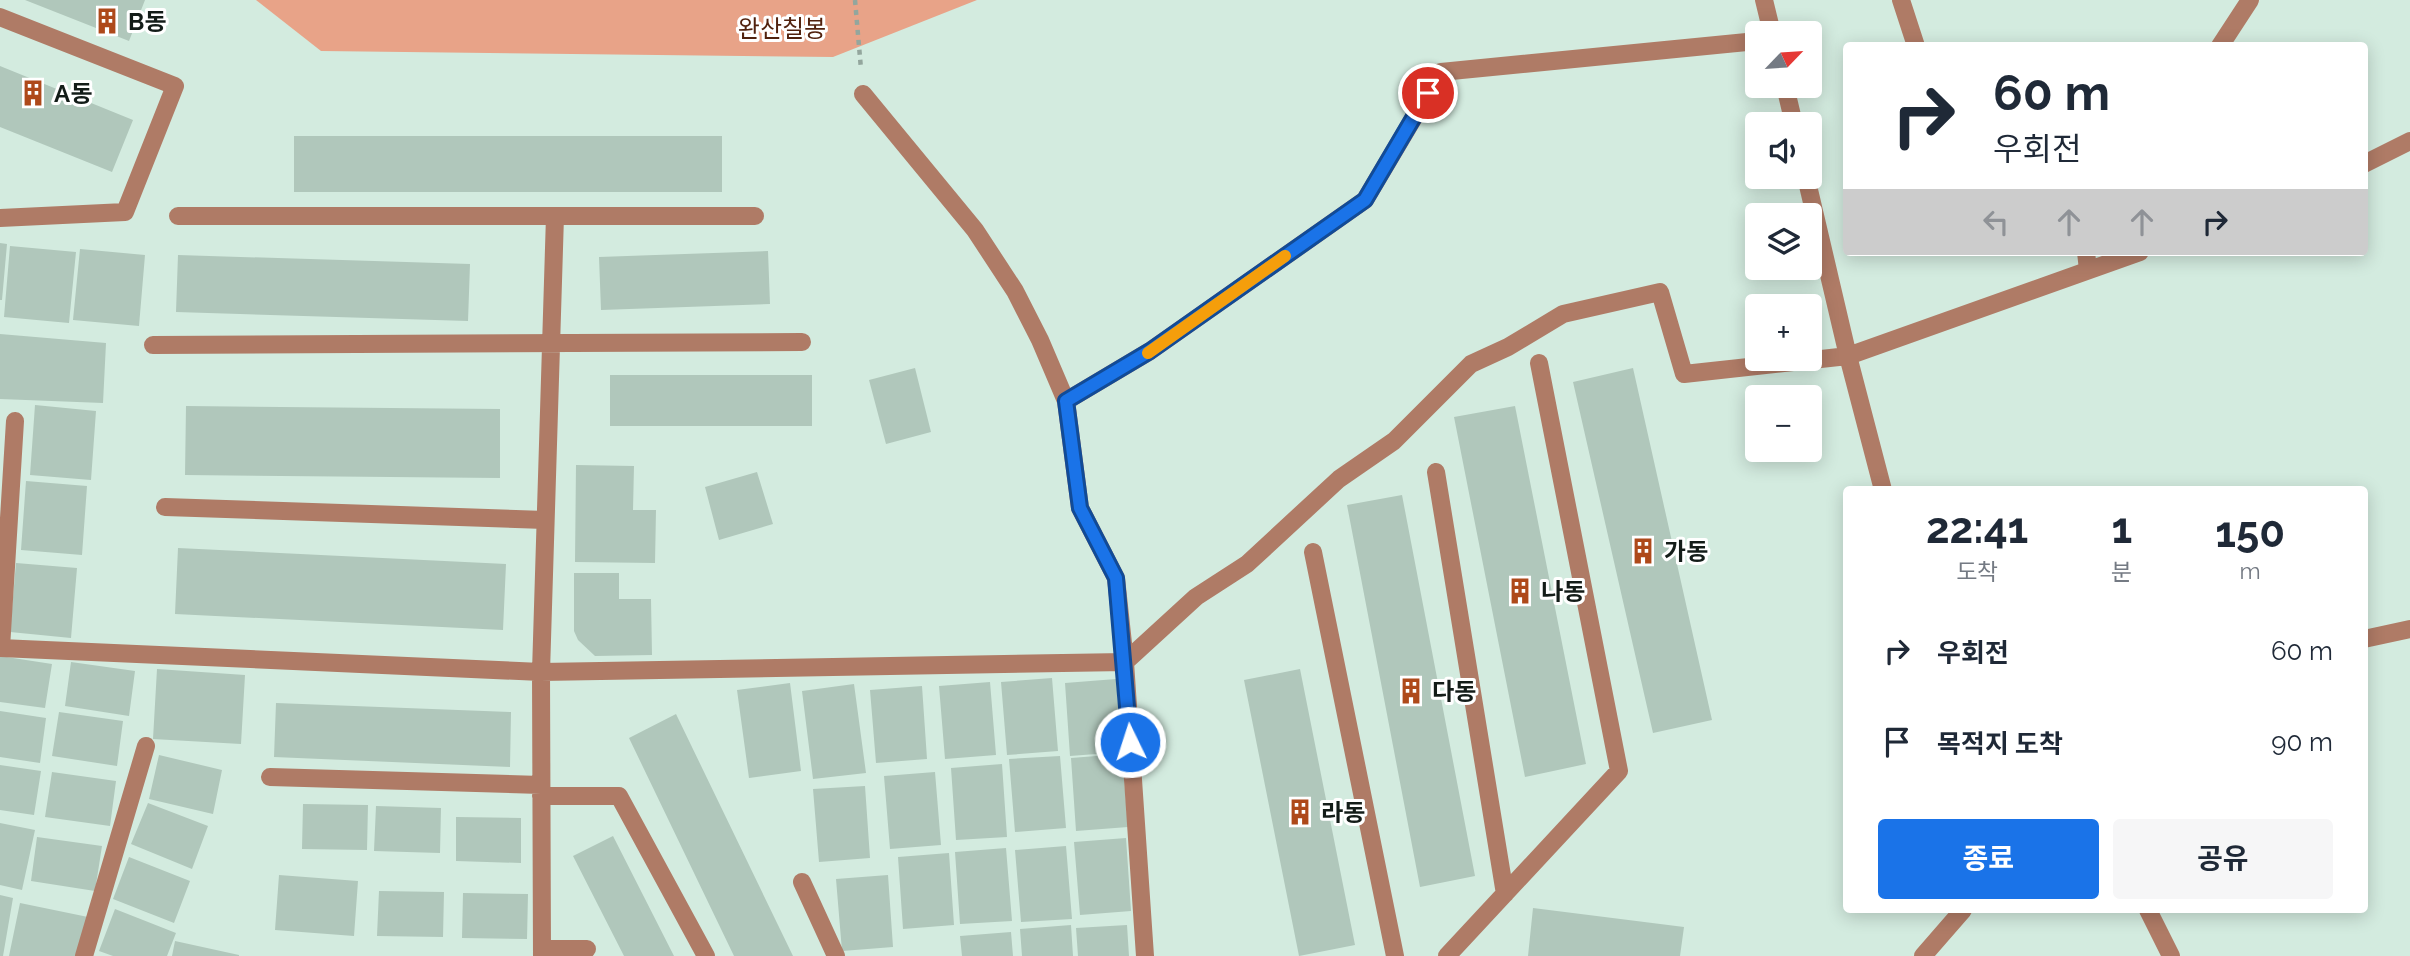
<!DOCTYPE html>
<html lang="ko">
<meta charset="utf-8">
<style>
:root{--surface:#fff;--page:#f6f6f7;--text:#1f2937;--muted:#747a83;--accent:#1a73e8}
body{margin:0;font-family:Raleway,"Noto Sans KR",sans-serif;background:var(--page);color:var(--text);height:100vh;display:flex;flex-direction:column;font-size:26px;white-space:nowrap}
*{box-sizing:border-box;margin:0}
p{font-size:23px;color:var(--muted)}
.icon{flex:none;width:38px;height:38px;fill:none;stroke:currentColor;stroke-width:2;stroke-linecap:round;stroke-linejoin:round}
.map{position:relative;flex:1;overflow:hidden}
.sheet{position:absolute;left:1843px;top:486px;width:525px;height:427px;display:flex;flex-direction:column;background:var(--surface);border-radius:7px;box-shadow:0 4px 18px #0003}
.sheet>*{flex:none}
.hud{position:absolute;left:1843px;top:42px;width:525px;height:214px;border-radius:7px;box-shadow:0 4px 18px #0003;background:#fff;color:var(--text);overflow:hidden}
.needle{width:46px;rotate:65deg}
.buttons{position:absolute;left:1745px;top:21px;display:grid;gap:14px}
.buttons a{display:grid;place-items:center;width:77px;height:77px;border-radius:7px;background:var(--surface);box-shadow:0 4px 18px #0003;font-size:35px}
.pin{position:absolute;display:grid;place-items:center;width:60px;height:60px;color:#fff;margin:-30px;border:4px solid #fff;border-radius:50%;box-shadow:0 2px 7px #0007}
.me{position:absolute;width:77px;margin:-38px;rotate:356deg;stroke-linejoin:round;filter:drop-shadow(0 0 5px #0008)}
.turn{display:flex;align-items:center;gap:24px;height:147px;padding:0 35px;font-size:32px}
.turn .icon{width:91px;height:91px;stroke-width:2.5}
.turn b{display:block;font-size:49px;line-height:60px}
.lanes{display:flex;align-items:center;height:66px;padding:0 35px;background:#0003;justify-content:center;gap:35px;direction:ltr}
.lanes .off{opacity:.35}
.eta{display:flex;justify-content:space-evenly;align-items:center;height:119px;text-align:center}
.eta b{font-size:42px;font-weight:700;line-height:49px}
.button{display:flex;gap:14px;margin-top:auto;padding:14px 35px}
.button a{flex:1;height:80px;border-radius:7px;background:var(--accent);color:#fff;font-size:28px;font-weight:700;line-height:80px;text-align:center}
.button a+a{background:var(--page);color:var(--text)}
ul{padding:0;list-style:none}
li{display:flex;align-items:center;gap:21px;height:91px;padding:0 35px}
li div{flex:1}
li b{display:block;font-size:26px}
li em{font-style:normal}
.map>svg:first-child{display:block}
.green{fill:#e8a388}
.building{fill:#b0c7bb}
.lines{fill:none;stroke-linecap:round;stroke-linejoin:round}
.path{stroke:#93a69d;stroke-width:4.5;stroke-dasharray:5 5;stroke-linecap:butt}
.minor{stroke:#af7b66;stroke-width:18}
.route-casing{stroke:#114b97;stroke-width:18}
.route{stroke:#1a73e8;stroke-width:12}
.slow{stroke:#f59e0b;stroke-width:12}
.labels{text-anchor:middle;dominant-baseline:central;stroke-width:6;stroke-linejoin:round;paint-order:stroke}
.poi-label{font-size:24px;font-weight:bold;fill:#131c18;stroke:#fff;text-anchor:start}
.park-label{font-size:24px;fill:#51210d;stroke:#fff}
</style>
<div class="map">
<svg width="2410" height="956" viewBox="0 0 2410 956">
<rect width="100%" height="100%" fill="#d3ebdf"/>
<path class="green" d="M256,0H977L833,57L321,51Z"/>
<path class="building" d="M25,0H145L129,41Z
M0,66L133,120L112,172L0,127Z
M294,136H722V192H294Z
M0,243L7,244L2,300H0Z
M10,246L76,252L69,323L4,317Z
M80,249L145,255L139,326L73,320Z
M768,251L770,304L601,310L599,257Z
M178,255L470,264L468,321L176,312Z
M0,334L106,343L103,403L0,399Z
M915,368L931,432L886,444L869,380Z
M1633,368L1712,720L1653,733L1573,382Z
M610,375H812V426H610Z
M35,405L96,411L91,480L30,475Z
M186,406L500,409V478L185,475Z
M1515,406L1586,764L1525,777L1454,417Z
M576,465L634,466L633,510H656L655,563L575,562Z
M757,472L773,524L719,540L705,487Z
M26,481L87,486L82,555L21,550Z
M1402,495L1475,876L1420,887L1347,505Z
M178,548L506,564L503,630L175,614Z
M16,563L77,568L71,638L10,632Z
M574,573H619V599H651L652,655L595,656L578,640L574,631Z
M0,656L52,664L45,708L0,702Z
M71,662L135,671L129,716L65,706Z
M157,669L245,675L241,744L153,739Z
M1300,669L1355,945L1299,956L1244,680Z
M1052,678L1058,751L1007,755L1001,682Z
M1116,679L1122,752L1070,756L1065,683Z
M990,682L996,755L945,759L939,686Z
M790,683L801,771L749,778L737,690Z
M854,684L866,773L813,779L802,691Z
M922,686L927,759L876,763L870,690Z
M276,703L511,712L510,767L274,757Z
M0,711L46,718L40,763L0,757Z
M59,712L123,721L117,766L52,756Z
M676,714L793,956H734L629,738Z
M1122,754L1128,827L1076,831L1071,758Z
M159,755L222,770L213,814L149,799Z
M1060,756L1066,828L1015,832L1009,759Z
M1002,764L1007,837L956,840L951,768Z
M0,765L41,771L34,815L0,810Z
M52,772L116,781L110,826L45,817Z
M935,772L941,845L890,849L884,776Z
M865,786L870,858L819,862L813,789Z
M148,803L208,826L192,869L131,844Z
M303,804L368,805L367,850L302,849Z
M376,806L441,808L440,853L374,851Z
M456,817L521,818V863L456,861Z
M0,823L35,830L22,890L0,885Z
M613,836L674,956H624L573,856Z
M37,837L102,846L95,891L31,881Z
M1126,838L1131,911L1080,915L1074,842Z
M1066,846L1072,919L1021,922L1015,850Z
M1006,848L1012,921L960,924L955,852Z
M949,853L954,925L903,929L898,857Z
M129,857L190,881L174,923L113,899Z
M279,875L358,881L354,936L275,930Z
M888,875L893,947L842,951L836,879Z
M379,891L444,892L443,937L377,936Z
M463,893L528,894L527,939L462,938Z
M0,895L13,898L3,956H0Z
M20,903L88,917L80,956H9Z
M1533,908L1684,927L1680,956H1528Z
M115,909L176,933L167,956H113L99,951Z
M1071,925L1073,956H1022L1020,929Z
M1127,925L1129,956H1078L1076,928Z
M1011,932L1013,956H962L960,936Z
M175,941L239,955V956H172Z"/>
<g class="lines">
<path class="path" d="M855,0L861,69"/>
<path class="minor" d="M1764,0L1772,33
M1901,0L1916,46
M0,17L175,86L125,212L0,218
M2220,46L2250,0
M1785,86L1794,124
M863,94L975,230L1015,291L1040,340L1066,401L1080,508L1116,578L1125,662
M2364,164L2410,141
M1806,177L1848,356L1883,490
M178,216H755
M2086,252L2088,270
M153,345L802,342
M1066,401L1150,351L1365,200L1441,72L1757,41
M1436,472L1505,894
M165,507L545,520
M1313,552L1395,956
M2364,639L2410,629
M0,648L541,672L1125,662L1145,956
M1,648L15,421
M1125,662L1196,597L1247,564L1339,479L1394,441L1471,364L1508,347L1563,314L1660,292L1684,374L1848,356L2140,252
M270,777L541,785
M541,796H619L706,956
M802,882L836,956
M2148,910L2171,956
M542,949H587
M84,956L146,746
M542,956L541,672L555,216
M1447,956L1619,771L1539,363
M1923,956L1963,910"/>
</g>
<g class="lines">
<g class="route-casing">
<path id="route" d="M1130,742L1116,578L1080,508L1066,401L1150,351L1365,200L1428,93"/>
</g>
<use href="#route" class="route"/>
<path class="slow" d="M1148,353L1285,256"/>
</g>
<defs>
<g id="building-bare" transform="scale(2.1)"><path d="M-4-6H4V6H1V3H-1V6H-4ZM-2.5-4.3h1.7v1.8h-1.7ZM.8-4.3h1.7v1.8H.8ZM-2.5-1h1.7V.8h-1.7ZM.8-1h1.7V.8H.8Z" fill="#ae491a" stroke="#fff" stroke-width="2.5" paint-order="stroke"/></g>
</defs>
<g fill-rule="evenodd">
<use href="#building-bare" x="107" y="21"/>
<use href="#building-bare" x="33" y="93"/>
<use href="#building-bare" x="1643" y="551"/>
<use href="#building-bare" x="1520" y="591"/>
<use href="#building-bare" x="1411" y="691"/>
<use href="#building-bare" x="1300" y="812"/>
</g>
<g class="labels">
<g class="poi-label">
<text x="128" y="21">B동</text>
<text x="54" y="93">A동</text>
<text x="1664" y="551">가동</text>
<text x="1541" y="591">나동</text>
<text x="1432" y="691">다동</text>
<text x="1321" y="812">라동</text>
</g>
<g class="park-label">
<text x="782" y="28">완산칠봉</text>
</g>
</g>
</svg>
<div class="buttons">
<a><svg class="needle" viewBox="-14 -14 28 28"><path d="M0-13l5 13h-10z" fill="#e53935"/><path d="M0 13l5-13h-10z" fill="#747a83"/></svg></a>
<a><svg class="icon" aria-label="sound" viewBox="0 0 24 24"><path d="M4 9h4l5-4v14l-5-4H4zM17 9q2 3 0 6"/></svg></a>
<a><svg class="icon" aria-label="layers" viewBox="0 0 24 24"><path d="M12 4l9 5-9 5-9-5zM3 14l9 5 9-5"/></svg></a>
<a>+</a>
<a>−</a>
</div>
<div class="pin" style="left:1428px;top:93px;background:#d93025"><svg class="icon" aria-label="arrive" viewBox="0 0 24 24"><path d="M6 21V4h12l-3 4 3 4H6"/></svg></div>
<svg class="me" style="left:1130px;top:742px" viewBox="-20 -20 40 40"><circle r="17" fill="#1a73e8" stroke="#fff" stroke-width="3"/><path d="M0-11L8 9 0 5-8 9z" fill="#fff"/></svg>
<div class="hud">
<div class="turn"><svg class="icon" aria-label="right" viewBox="0 0 24 24"><path d="M7 20v-9h11M14 6l5 5-5 5"/></svg><div><b>60 m</b>우회전</div></div>
<div class="lanes"><svg class="icon off" aria-label="left" viewBox="0 0 24 24"><path d="M17 20v-9H6M10 6l-5 5 5 5"/></svg><svg class="icon off" aria-label="ahead" viewBox="0 0 24 24"><path d="M12 20V5M6 11l6-6 6 6"/></svg><svg class="icon off" aria-label="ahead" viewBox="0 0 24 24"><path d="M12 20V5M6 11l6-6 6 6"/></svg><svg class="icon" aria-label="right" viewBox="0 0 24 24"><path d="M7 20v-9h11M14 6l5 5-5 5"/></svg></div>
</div>
<section class="sheet">
<div class="eta">
<div><b>22:41</b><p>도착</p></div>
<div><b>1</b><p>분</p></div>
<div><b>150</b><p>m</p></div>
</div>
<ul>
<li><svg class="icon" aria-label="right" viewBox="0 0 24 24"><path d="M7 20v-9h11M14 6l5 5-5 5"/></svg><div><b>우회전</b></div><em>60 m</em></li>
<li><svg class="icon" aria-label="arrive" viewBox="0 0 24 24"><path d="M6 21V4h12l-3 4 3 4H6"/></svg><div><b>목적지 도착</b></div><em>90 m</em></li>
</ul>
<div class="button"><a>종료</a><a>공유</a></div>
</section>
</div>
